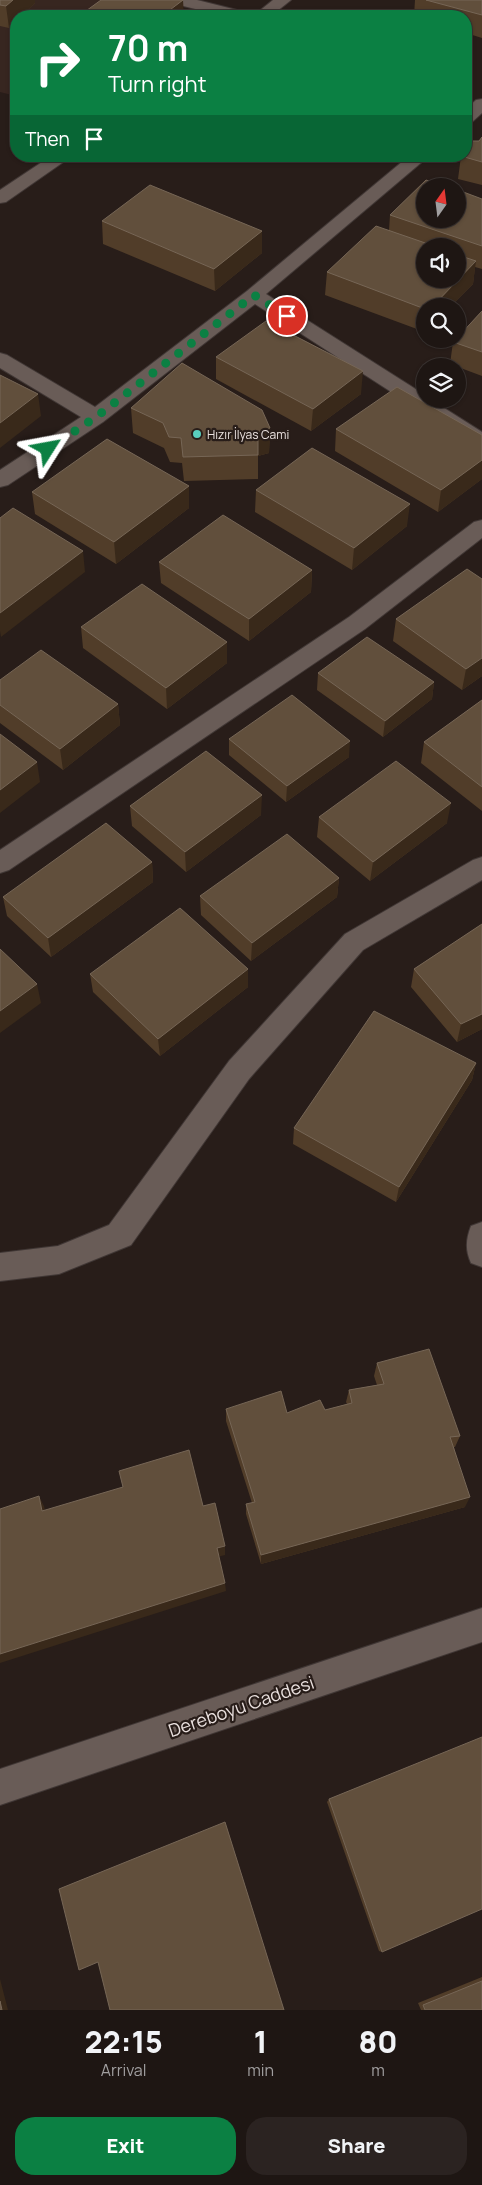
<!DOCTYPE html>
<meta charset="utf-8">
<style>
:root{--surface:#1e1613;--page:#2b2321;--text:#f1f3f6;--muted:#a19fa0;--line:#3c3533;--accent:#0b8043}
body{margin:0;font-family:Manrope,sans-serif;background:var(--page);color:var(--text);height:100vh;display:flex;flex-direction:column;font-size:19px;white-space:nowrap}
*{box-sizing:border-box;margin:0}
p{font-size:16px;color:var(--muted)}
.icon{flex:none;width:28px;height:28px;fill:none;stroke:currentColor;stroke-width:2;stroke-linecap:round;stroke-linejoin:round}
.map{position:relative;height:2010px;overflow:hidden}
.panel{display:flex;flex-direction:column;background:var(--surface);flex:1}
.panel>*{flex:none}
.banner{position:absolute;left:10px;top:10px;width:462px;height:152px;border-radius:20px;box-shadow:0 1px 4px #0004,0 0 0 1px var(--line);background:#0b8043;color:#fff;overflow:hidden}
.needle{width:32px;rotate:14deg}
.buttons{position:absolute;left:416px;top:178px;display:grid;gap:10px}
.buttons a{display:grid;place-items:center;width:50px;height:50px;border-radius:50%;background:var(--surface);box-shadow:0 1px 4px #0004,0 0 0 1px var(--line);font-size:25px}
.pin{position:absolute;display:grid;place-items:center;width:42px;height:42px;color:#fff;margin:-21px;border:2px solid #fff;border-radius:50%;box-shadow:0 1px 5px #0007}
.me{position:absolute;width:55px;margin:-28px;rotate:56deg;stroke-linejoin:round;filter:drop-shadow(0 0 4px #0008)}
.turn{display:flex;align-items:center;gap:18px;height:105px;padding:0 15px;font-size:22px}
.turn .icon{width:65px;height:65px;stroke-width:2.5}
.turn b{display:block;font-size:35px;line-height:42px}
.then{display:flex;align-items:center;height:48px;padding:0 15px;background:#0003;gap:10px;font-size:19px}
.eta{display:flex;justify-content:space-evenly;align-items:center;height:85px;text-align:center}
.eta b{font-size:30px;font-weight:800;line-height:35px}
.button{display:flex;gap:10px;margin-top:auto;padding:10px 15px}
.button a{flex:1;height:58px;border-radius:20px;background:var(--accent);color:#fff;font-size:20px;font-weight:800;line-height:58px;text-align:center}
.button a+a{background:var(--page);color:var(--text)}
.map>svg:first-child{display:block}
.built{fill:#372620}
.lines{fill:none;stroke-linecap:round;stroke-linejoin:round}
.minor-casing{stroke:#403735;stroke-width:2}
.minor{fill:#695c57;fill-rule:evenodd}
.wall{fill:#513d29;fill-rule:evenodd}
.shaded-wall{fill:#39291a}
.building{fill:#614f3c;stroke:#766656}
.route{stroke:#0b8043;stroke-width:9;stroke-dasharray:0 16.2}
.poi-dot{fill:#59cebe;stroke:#281d19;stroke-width:2}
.labels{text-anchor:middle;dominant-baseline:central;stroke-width:4.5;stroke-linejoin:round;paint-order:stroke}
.far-poi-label{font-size:12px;fill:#eae1df;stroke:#281d19;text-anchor:start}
.near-street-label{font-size:18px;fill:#eae1df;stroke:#281d19}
</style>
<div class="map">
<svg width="482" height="2010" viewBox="0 0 482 2010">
<rect width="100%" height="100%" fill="#281d19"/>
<path class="built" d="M0,0H134L193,16H16V96L0,92Z"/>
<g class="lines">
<g class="minor-casing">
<path id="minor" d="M169,0H197L249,13L251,16H224L171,3Z
M273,0H291L271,16H253Z
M482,99V113L472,122L466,123V109L476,100Z
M51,156H72L6,202L0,203V190Z
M409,156H429L266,294L425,395V399H430L482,432V448L475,446L255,304L103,422L8,485L0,487V470L81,417L0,368V353L7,355L95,407L247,291Z
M482,520V538L365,629L9,870L0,873V850L349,617L474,522Z
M482,857V880L363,950L249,1079L131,1245L59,1274L0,1281V1253L58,1246L109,1225L229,1061L345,934L473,860Z
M482,1222V1267L471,1263C465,1250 466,1239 471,1226Z
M482,1608V1642L0,1805V1769Z"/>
</g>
<use href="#minor" class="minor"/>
</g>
<path class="wall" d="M0,0H35V3L9,28L0,26Z
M415,0H482V38L466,33V16H414Z
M482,137V185L458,179L461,156L479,141Z
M482,199V269L475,267L473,284L451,306H425V332L325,295L327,272L389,230L390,215ZM425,246H458V279Z
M102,221L262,231V253L215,291L103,244Z
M482,311V376L450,364L453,342Z
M216,357L361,394L311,431L216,379Z
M131,408L270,428L269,453L258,456V479L184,481L182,463L170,462L164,448L133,433Z
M336,429L482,435V479L438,512L335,451Z
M256,490L407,526L352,570L255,512Z
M32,492L189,508L116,564L35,514Z
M159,562L312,570L311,592L249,641L161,583Z
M396,619L482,676L462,690L393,641Z
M81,627L227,663L167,709L83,648Z
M318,673L434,682L432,699L383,737L317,690Z
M0,680L118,704L120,725L63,770L0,723Z
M482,700V811L421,763L424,742Z
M229,739L349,757L286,802L229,755Z
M130,806L261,815L186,872L132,826Z
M319,817L447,823L370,881L317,837Z
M152,862L153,882L51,957L7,916L3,897Z
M339,878L337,897L251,961L201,915L200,896Z
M482,924V1029L457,1042L411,987L414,969Z
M90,974L248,987L160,1056L93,992Z
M476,1063L472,1080L396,1202L293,1144L294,1128Z
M377,1363L460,1436L455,1447H454L465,1507L261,1564L246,1514V1504L252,1503L226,1421V1409L287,1413L325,1410L347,1404L346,1402L349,1390L377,1385L374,1376Z
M329,1799L382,1952L379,1951L327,1802Z
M482,1977V2010H421L418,2003Z"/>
<path class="shaded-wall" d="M13,0H35V3L21,16H16V21L9,28L6,6Z
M183,0L184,16H162Z
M262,231V253L215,291L214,269Z
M476,261L473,284L451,306H433Z
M363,371L361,394L311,431L313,409Z
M38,394L41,416L0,448V423Z
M270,428L269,453L258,456V432Z
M482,460V479L438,512L441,490Z
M189,486V508L116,564L114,542Z
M410,504L407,526L352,570L354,548Z
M83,551L85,572L1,637L0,631V613Z
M312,570L311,592L249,641V619Z
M227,642V663L167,709L166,688Z
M482,658V676L462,690L466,669Z
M434,682L432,699L383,737L385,721Z
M118,704L120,725L63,770L60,749Z
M350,741L349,757L286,802L287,786Z
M37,762L40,782L0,813V790Z
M262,795L261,815L186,872L185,852Z
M451,803L447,823L370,881L373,862Z
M152,862L153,882L51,957L48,938Z
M339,878L337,897L251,961L252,943Z
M248,969V987L160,1056L158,1039Z
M37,984L41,1003L0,1033V1011Z
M482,1014V1029L457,1042L461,1024Z
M476,1063L472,1080L396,1202L399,1187Z
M39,1496L44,1506L47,1521L42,1511Z
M470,1497L465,1507L261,1564V1555Z
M225,1546V1555L217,1557V1548Z
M225,1583L226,1591L0,1663V1654Z
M0,1979L8,2010H2L0,2001Z"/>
<path class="building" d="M0,0H13L6,6L0,5Z
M101,0H183L162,16H79Z
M426,0H482V15Z
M482,137V162L461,156H466V149L472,141H479Z
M426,180L445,186H425V219H458V190L482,199V246L390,215Z
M150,185L262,231L214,269L102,221Z
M376,226L434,246H425V279H458V255L476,261L433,306H425V309L327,272Z
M482,311V352L453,342L456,339H458V337Z
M266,321L363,371L313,409L216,357Z
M182,363L262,410L270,428L258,432V455L183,457L181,438L169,437L163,423L131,408Z
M0,375L38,394L0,423Z
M397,387L482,435V460L441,490L336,429Z
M107,439L189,486L114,542L32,492Z
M312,448L410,504L354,548L256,490Z
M13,508L83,551L0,613V518Z
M223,515L312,570L249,619L159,562Z
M467,569L482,579V658L466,669L396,619Z
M142,584L227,642L166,688L81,627Z
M367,637L434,682L385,721L318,673Z
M41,650L118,704L60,749L0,705V680Z
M292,695L350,741L287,786L229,739Z
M482,700V787L424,742Z
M0,734L37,762L0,790Z
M206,751L262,795L185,852L130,806Z
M396,761L451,803L373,862L319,817Z
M106,823L152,862L48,938L3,897Z
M287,834L339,878L252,943L200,896Z
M180,908L248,969L158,1039L90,974Z
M482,924V1014L461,1024L414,969Z
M0,949L37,984L0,1011Z
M374,1011L476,1063L399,1187L294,1128Z
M429,1349L460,1436L450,1437L470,1497L261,1555L246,1504L255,1502L226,1409L281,1391L287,1413L320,1400L325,1410L352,1403L349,1390L384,1384L377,1363Z
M189,1450L203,1506L215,1503L225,1546L217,1548L225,1583L0,1654V1509L39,1496L42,1511L123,1487L119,1471Z
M482,1737V1909L382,1952L329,1799Z
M225,1822L284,2010H110L98,1962L79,1970L59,1889Z
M482,1981V2010H425L423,2005Z
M0,2001L2,2010H0Z"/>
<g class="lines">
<path class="route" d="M48,449L96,417L254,295L287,316"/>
</g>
<circle class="poi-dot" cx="197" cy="434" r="5"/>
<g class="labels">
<g class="far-poi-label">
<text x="207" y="434">Hızır İlyas Cami</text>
</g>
<g class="near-street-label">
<text transform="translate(241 1706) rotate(-19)">Dereboyu Caddesi</text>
</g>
</g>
</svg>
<div class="buttons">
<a><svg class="needle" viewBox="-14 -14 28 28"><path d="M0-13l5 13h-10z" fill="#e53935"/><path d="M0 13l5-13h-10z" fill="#a19fa0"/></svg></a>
<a><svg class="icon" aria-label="sound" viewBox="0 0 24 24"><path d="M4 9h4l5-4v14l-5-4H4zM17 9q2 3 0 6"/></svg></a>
<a><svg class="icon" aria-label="search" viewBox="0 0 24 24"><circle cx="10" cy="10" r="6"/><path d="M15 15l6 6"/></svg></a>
<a><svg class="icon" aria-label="layers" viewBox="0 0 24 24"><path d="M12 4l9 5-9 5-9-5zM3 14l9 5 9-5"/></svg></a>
</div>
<div class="pin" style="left:287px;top:316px;background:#d93025"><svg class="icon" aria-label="arrive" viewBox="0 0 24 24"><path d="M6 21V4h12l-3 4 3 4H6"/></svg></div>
<svg class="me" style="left:48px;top:449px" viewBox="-20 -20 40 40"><path d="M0-17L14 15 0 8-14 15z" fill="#0b8043" stroke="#fff" stroke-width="4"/></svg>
<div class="banner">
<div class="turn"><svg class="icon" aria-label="right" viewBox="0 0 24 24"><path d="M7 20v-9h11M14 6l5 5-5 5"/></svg><div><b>70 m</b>Turn right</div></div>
<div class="then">Then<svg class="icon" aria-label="arrive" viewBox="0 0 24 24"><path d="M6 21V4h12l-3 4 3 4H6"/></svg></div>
</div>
</div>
<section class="panel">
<div class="eta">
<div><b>22:15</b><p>Arrival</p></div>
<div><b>1</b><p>min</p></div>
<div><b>80</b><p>m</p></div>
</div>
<div class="button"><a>Exit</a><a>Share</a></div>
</section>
